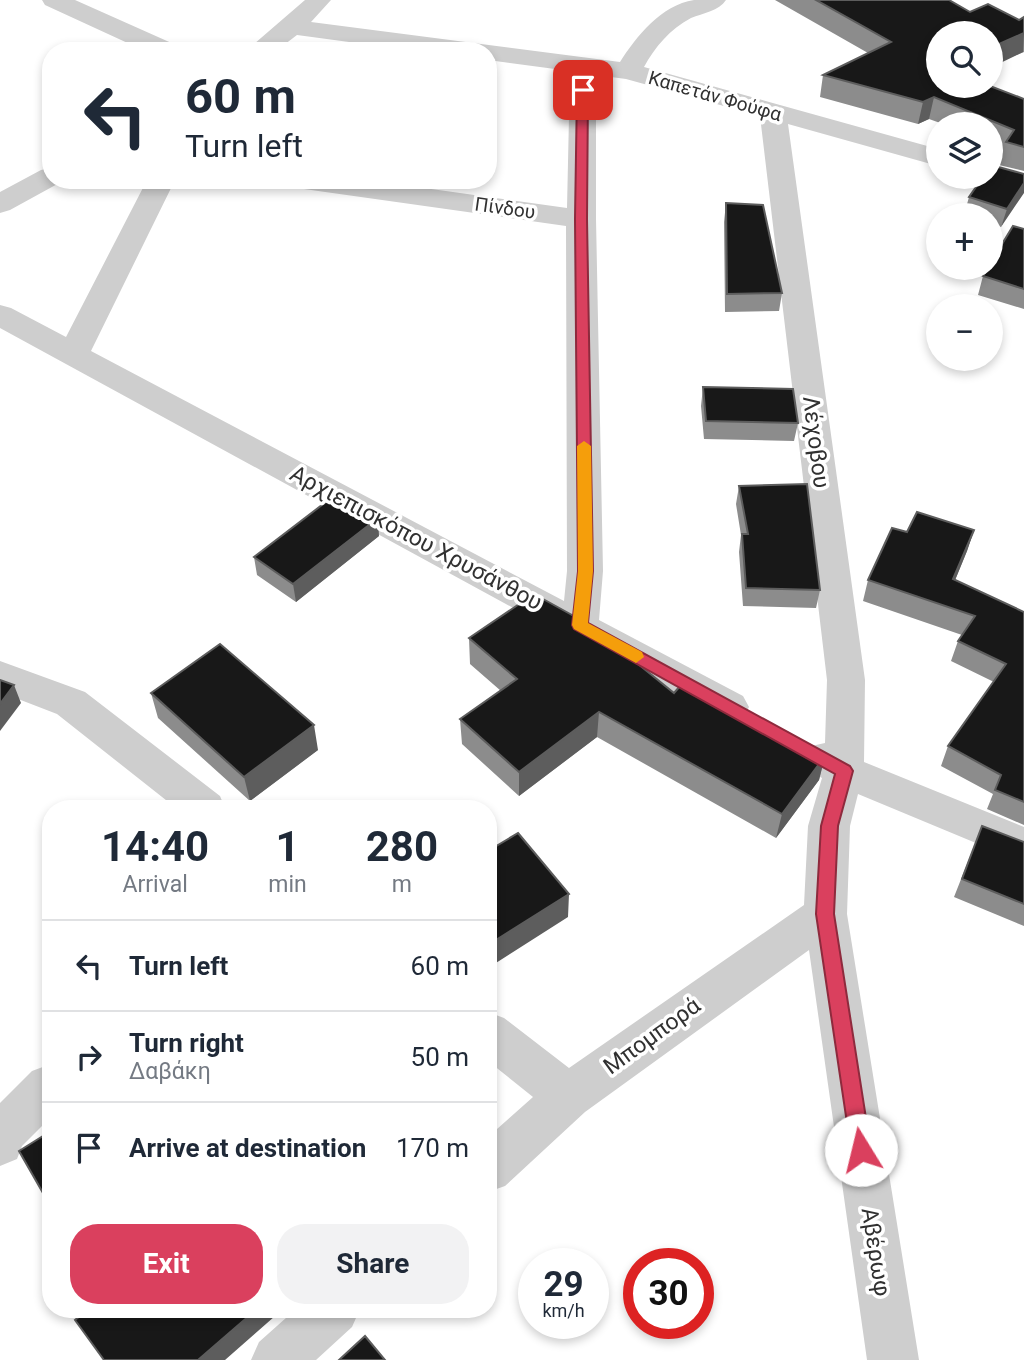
<!DOCTYPE html>
<meta charset="utf-8">
<style>
:root{--surface:#fff;--page:#f2f2f3;--text:#1f2937;--muted:#747a83;--line:#e0e1e3;--accent:#da405e}
body{margin:0;font-family:Roboto,sans-serif;background:var(--page);color:var(--text);height:100vh;display:flex;flex-direction:column;font-size:26px;white-space:nowrap}
*{box-sizing:border-box;margin:0}
p{font-size:23px;color:var(--muted)}
.icon{flex:none;width:38px;height:38px;fill:none;stroke:currentColor;stroke-width:2;stroke-linecap:round;stroke-linejoin:round}
.map{position:relative;flex:1;overflow:hidden}
.details{position:absolute;left:42px;top:800px;width:455px;height:518px;display:flex;flex-direction:column;background:var(--surface);border-radius:28px;box-shadow:0 4px 10px #0003}
.details>*{flex:none}
.guide{position:absolute;left:42px;top:42px;width:455px;height:147px;border-radius:28px;box-shadow:0 4px 10px #0003;background:#fff;color:var(--text);overflow:hidden}
.tools{position:absolute;left:926px;top:21px;display:grid;gap:14px}
.tools a{display:grid;place-items:center;width:77px;height:77px;border-radius:50%;background:var(--surface);box-shadow:0 4px 10px #0003;font-size:35px}
.speed{position:absolute;left:518px;top:1248px;display:flex;gap:14px;font-size:35px;font-weight:700;text-align:center}
.speed>*{display:grid;place-content:center;width:91px;height:91px;border-radius:50%;background:var(--surface);box-shadow:0 4px 10px #0003;line-height:1}
.speed small{font-size:18px;font-weight:400}
.speed .limit{border:10px solid #d22;background:#fff;color:#111}
.pin{position:absolute;display:grid;place-items:center;width:60px;height:60px;color:#fff;margin:-30px;border-radius:14px;box-shadow:0 4px 10px #0006}
.me{position:absolute;width:77px;margin:-38px;rotate:351deg;stroke-linejoin:round;filter:drop-shadow(0 0 5px #0008)}
.turn{display:flex;align-items:center;gap:24px;height:147px;padding:0 28px;font-size:32px}
.turn .icon{width:91px;height:91px;stroke-width:2.5}
.turn b{display:block;font-size:49px;line-height:60px}
.eta{display:flex;justify-content:space-evenly;align-items:center;height:119px;text-align:center}
.eta b{font-size:42px;font-weight:700;line-height:49px}
.primary-button{display:flex;gap:14px;margin-top:auto;padding:14px 28px}
.primary-button a{flex:1;height:80px;border-radius:28px;background:var(--accent);color:#fff;font-size:28px;font-weight:700;line-height:80px;text-align:center}
.primary-button a+a{background:var(--page);color:var(--text)}
ul{padding:0;list-style:none}
li{display:flex;align-items:center;gap:21px;height:91px;padding:0 28px;border-top:2px solid var(--line)}
li div{flex:1}
li b{display:block;font-size:26px}
li em{font-style:normal}
.map>svg:first-child{display:block}
.lines{fill:none;stroke-linecap:round;stroke-linejoin:round}
.minor{fill:#cecece;fill-rule:evenodd}
.wall{fill:#8c8c8c}
.shaded-wall{fill:#5d5d5d}
.building{fill:#181818;stroke:#5d5d5d;stroke-width:2}
.route{fill:#da405e;stroke:#8e2a3d;stroke-width:2}
.slow{fill:#f59e0b}
.labels{text-anchor:middle;dominant-baseline:central;stroke-width:7;stroke-linejoin:round;paint-order:stroke}
.far-street-label{font-size:19px;fill:#313131;stroke:#fff}
.street-label{font-size:23px;fill:#313131;stroke:#fff}
</style>
<div class="map">
<svg width="1024" height="1360" viewBox="0 0 1024 1360">
<rect width="100%" height="100%" fill="#fff"/>
<g class="lines">
<path class="minor" d="M42,0H75L176,45L180,51H145L45,5Z
M305,0H331L311,22L620,62C636,37 661,5 694,0C704,0 716,0 726,0C719,11 703,13 691,18C670,29 655,47 644,67L938,149V166L788,124L865,680L864,762L1024,827V863L858,794L850,826L847,914L919,1360H867L809,950L585,1112L505,1186L488,1192V1137L533,1097L488,1061V1012L504,1018L569,1068L804,905L808,826L822,778L807,769L801,758L807,747L825,743L827,680L760,116L626,79L596,75V219L603,571L599,620L743,696L749,707L743,718L729,722L715,718L0,328V305L11,308L66,337L147,180H175L91,351L564,601L567,571L566,226L304,189L294,186L290,180H367L567,208L570,71L488,60V51H416L297,35L276,51H246Z
M51,168V180H62L61,182L10,210L0,213V192L41,170Z
M0,661L85,692L220,796L225,808H176L57,714L0,692Z
M48,1065L51,1066V1117L22,1146L17,1159L0,1166V1103L32,1071Z
M296,1309H360L352,1327L316,1360H251L259,1342Z"/>
</g>
<path class="wall" d="M775,0H949L970,12L1019,20L1024,17V52L938,86L1024,99V171L999,165L1003,150L990,144V124H943L929,119L918,124L820,97L823,75L868,53Z
M1024,174L1001,227L990,224V215H964L969,197Z
M726,203L782,293L779,311L725,312L724,222Z
M1024,229V309L978,295L983,276Z
M703,387L798,423L794,441L704,439L701,406Z
M739,486L820,590L816,608L743,606L739,552L741,535L736,504Z
M974,530L967,551L955,580L1024,612V825L987,809L993,794L941,766L948,746L994,682L951,661L958,641L962,635L863,601L868,580L907,532Z
M379,536L296,602L257,575L254,557Z
M469,638L674,693L825,756L819,780L776,838L597,737L519,796L462,744L460,719L501,691L470,664Z
M151,693L318,750L250,801L158,718Z
M982,826L1024,842V926L954,897Z"/>
<path class="shaded-wall" d="M1024,33L1023,52L990,68V48Z
M934,97L929,119L918,124L923,102Z
M1024,183V193L1001,227L1007,209Z
M378,518L379,536L296,602L293,584Z
M974,530L967,551L947,600L953,579Z
M14,685L21,703L0,731V704Z
M599,712L597,737L519,796V772Z
M314,725L318,750L250,801L244,777Z
M825,756L819,780L776,838L782,814Z
M569,894L568,917L488,968V945Z
M257,1309H283L225,1360H198Z"/>
<path class="building" d="M816,0H949L970,12L988,4L1019,20L1024,17V33L990,48V33H938V86H990L1024,99V147L1006,142L1014,130L934,97L923,102L823,75L891,42Z
M991,165L1024,174V183L1007,209L969,197L983,177H990Z
M726,203L763,205L782,293L727,294Z
M1013,226L1024,229V289L983,276L988,268H990V264Z
M703,387L793,389L798,423L706,421Z
M807,484L820,590L746,588L742,534H748L739,486Z
M335,495L378,518L293,584L254,557Z
M917,512L974,530L953,579L1024,612V802L995,790L1001,775L948,746L1006,664L958,641L975,616L868,580L892,528L907,532Z
M534,594L590,625L674,693L687,678L825,756L782,814L599,712L519,772L460,719L517,679L469,638Z
M220,644L314,725L244,777L151,693Z
M0,680L14,685L0,704Z
M132,805L140,808H129Z
M982,826L1024,842V904L962,879Z
M518,833L569,894L488,945V851Z
M51,1131V1207L19,1151Z
M89,1309H257L198,1360H104L75,1320Z
M365,1336L385,1360H339Z"/>
<path class="route" d="M583,87L588,90L587,219L593,571L588,623L850,766L853,771L838,826L834,914L871,1150L868,1157L861,1160L854,1157L851,1150L816,914L821,826L835,774L574,629L572,625L578,571L575,219L577,90Z"/>
<path class="slow" d="M584,441L591,446L593,571L588,623L642,652L644,657L636,663L574,629L572,625L578,571L577,446Z"/>
<g class="labels">
<g class="far-street-label">
<text transform="translate(715 96) rotate(16)">Καπετάν Φούφα</text>
<text transform="translate(505 208) rotate(8)">Πίνδου</text>
</g>
<g class="street-label">
<text transform="translate(816 442) rotate(83)">Λέχοβου</text>
<text transform="translate(416 538) rotate(28)">Αρχιεπισκόπου Χρυσάνθου</text>
<text transform="translate(652 1036) rotate(-36)">Μπομπορά</text>
<text transform="translate(876 1252) rotate(81)">Αβέρωφ</text>
</g>
</g>
</svg>
<div class="tools">
<a><svg class="icon" aria-label="search" viewBox="0 0 24 24"><circle cx="10" cy="10" r="6"/><path d="M15 15l6 6"/></svg></a>
<a><svg class="icon" aria-label="layers" viewBox="0 0 24 24"><path d="M12 4l9 5-9 5-9-5zM3 14l9 5 9-5"/></svg></a>
<a>+</a>
<a>−</a>
</div>
<div class="speed"><div>29<small>km/h</small></div><div class="limit">30</div></div>
<div class="pin" style="left:583px;top:90px;background:#d93025"><svg class="icon" aria-label="arrive" viewBox="0 0 24 24"><path d="M6 21V4h12l-3 4 3 4H6"/></svg></div>
<svg class="me" style="left:861px;top:1150px" viewBox="-20 -20 40 40"><circle r="19" fill="#fff"/><path d="M0-13L10 11 0 6-10 11z" fill="#da405e"/></svg>
<div class="guide">
<div class="turn"><svg class="icon" aria-label="left" viewBox="0 0 24 24"><path d="M17 20v-9H6M10 6l-5 5 5 5"/></svg><div><b>60 m</b>Turn left</div></div>
</div>
<section class="details">
<div class="eta">
<div><b>14:40</b><p>Arrival</p></div>
<div><b>1</b><p>min</p></div>
<div><b>280</b><p>m</p></div>
</div>
<ul>
<li><svg class="icon" aria-label="left" viewBox="0 0 24 24"><path d="M17 20v-9H6M10 6l-5 5 5 5"/></svg><div><b>Turn left</b></div><em>60 m</em></li>
<li><svg class="icon" aria-label="right" viewBox="0 0 24 24"><path d="M7 20v-9h11M14 6l5 5-5 5"/></svg><div><b>Turn right</b><p>Δαβάκη</p></div><em>50 m</em></li>
<li><svg class="icon" aria-label="arrive" viewBox="0 0 24 24"><path d="M6 21V4h12l-3 4 3 4H6"/></svg><div><b>Arrive at destination</b></div><em>170 m</em></li>
</ul>
<div class="primary-button"><a>Exit</a><a>Share</a></div>
</section>
</div>
